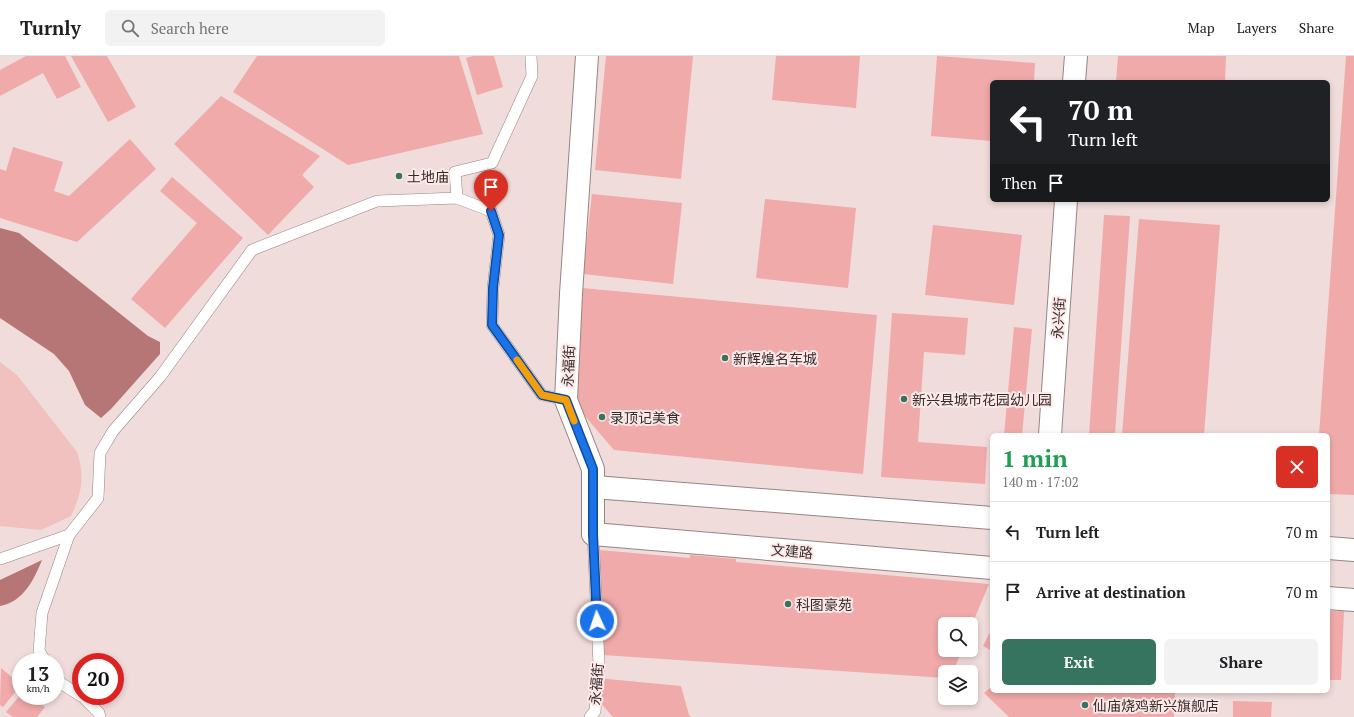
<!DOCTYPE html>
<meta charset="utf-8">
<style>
:root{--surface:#fff;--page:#f2f2f2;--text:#202124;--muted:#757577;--line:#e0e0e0;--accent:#367460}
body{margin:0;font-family:"PT Serif","Noto Sans SC",serif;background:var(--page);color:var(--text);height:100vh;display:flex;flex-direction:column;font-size:15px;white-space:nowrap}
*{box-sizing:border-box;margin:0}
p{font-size:13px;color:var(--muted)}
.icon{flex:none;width:22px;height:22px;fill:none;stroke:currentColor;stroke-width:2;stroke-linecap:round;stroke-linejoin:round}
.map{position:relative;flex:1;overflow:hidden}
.panel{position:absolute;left:990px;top:377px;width:340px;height:260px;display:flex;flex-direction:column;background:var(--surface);border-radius:6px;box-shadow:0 2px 6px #0003}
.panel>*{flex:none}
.hud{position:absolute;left:990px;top:24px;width:340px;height:122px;border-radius:6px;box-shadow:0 2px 6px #0003;background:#202124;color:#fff;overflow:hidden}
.controls{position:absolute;left:938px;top:561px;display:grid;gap:8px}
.controls a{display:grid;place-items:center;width:40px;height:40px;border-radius:6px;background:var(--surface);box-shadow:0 2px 6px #0003;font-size:20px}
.speed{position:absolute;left:12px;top:597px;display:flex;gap:8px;font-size:20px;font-weight:700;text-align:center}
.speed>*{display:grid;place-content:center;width:52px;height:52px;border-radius:50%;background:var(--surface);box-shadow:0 2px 6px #0003;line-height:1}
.speed small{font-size:10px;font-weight:400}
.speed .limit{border:6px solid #d22;background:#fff;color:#111}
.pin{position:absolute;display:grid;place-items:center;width:34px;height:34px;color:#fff;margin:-41px -17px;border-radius:50% 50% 50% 0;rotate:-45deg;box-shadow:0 0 4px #0007}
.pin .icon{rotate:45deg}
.me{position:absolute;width:44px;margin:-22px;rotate:357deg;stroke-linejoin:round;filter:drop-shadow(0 0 3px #0008)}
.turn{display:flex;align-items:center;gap:14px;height:84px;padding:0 12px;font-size:18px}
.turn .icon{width:52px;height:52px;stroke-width:2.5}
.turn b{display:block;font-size:28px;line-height:34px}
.then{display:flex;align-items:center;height:38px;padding:0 12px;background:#0003;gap:8px;font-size:15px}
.round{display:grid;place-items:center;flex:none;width:42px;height:42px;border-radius:6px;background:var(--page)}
.overview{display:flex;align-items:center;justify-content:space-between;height:68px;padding:0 12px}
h1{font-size:24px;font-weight:700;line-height:30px;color:#1e9e55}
.action{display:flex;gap:8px;margin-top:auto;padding:8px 12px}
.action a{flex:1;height:46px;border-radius:6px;background:var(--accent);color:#fff;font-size:16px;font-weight:700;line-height:46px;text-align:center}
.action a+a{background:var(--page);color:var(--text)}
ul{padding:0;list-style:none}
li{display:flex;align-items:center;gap:12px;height:60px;padding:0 12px;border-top:1px solid var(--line)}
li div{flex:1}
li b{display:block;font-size:15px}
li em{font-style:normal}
header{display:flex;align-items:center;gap:24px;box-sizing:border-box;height:56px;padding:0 20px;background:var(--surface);border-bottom:1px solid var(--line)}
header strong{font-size:19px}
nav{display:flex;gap:22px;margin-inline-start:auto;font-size:14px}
.search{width:280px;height:36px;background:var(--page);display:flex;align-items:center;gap:10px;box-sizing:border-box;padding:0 14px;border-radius:6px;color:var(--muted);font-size:15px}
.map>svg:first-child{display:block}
.green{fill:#f0c1bf}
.water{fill:#b67675}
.building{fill:#efaaa9}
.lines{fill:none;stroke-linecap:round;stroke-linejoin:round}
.lane-casing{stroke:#978484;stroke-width:12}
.street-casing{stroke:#978484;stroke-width:24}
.secondary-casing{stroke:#978484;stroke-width:24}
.lane{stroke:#fff;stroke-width:11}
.street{stroke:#fff;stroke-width:22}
.secondary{stroke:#fff;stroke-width:22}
.route-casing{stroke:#114b97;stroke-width:10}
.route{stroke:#1a73e8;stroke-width:7}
.slow{stroke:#f59e0b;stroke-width:7}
.poi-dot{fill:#367460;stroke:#fee9e8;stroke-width:1.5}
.labels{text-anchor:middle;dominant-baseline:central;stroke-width:4;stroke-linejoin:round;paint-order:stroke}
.poi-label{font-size:14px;fill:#342c2c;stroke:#fee9e8;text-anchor:start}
.street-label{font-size:14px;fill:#342c2c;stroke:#fee9e8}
</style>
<header>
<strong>Turnly</strong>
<div class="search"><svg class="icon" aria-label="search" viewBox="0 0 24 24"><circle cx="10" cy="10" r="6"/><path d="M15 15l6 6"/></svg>Search here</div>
<nav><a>Map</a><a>Layers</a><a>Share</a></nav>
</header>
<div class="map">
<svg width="1354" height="661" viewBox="0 0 1354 661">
<rect width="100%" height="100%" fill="#f0dcdb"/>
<path class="green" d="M0,306L17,319L77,396C85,420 82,437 71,460L41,474L0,470Z"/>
<path class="water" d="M0,172L19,177L148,280L160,286V298L111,353L101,362L85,349L69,315L54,298L0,262Z
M42,504C34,524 23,546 0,550V524Z"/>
<path class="building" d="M26,0H65L81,31L57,43L43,17L0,40V14Z
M71,0H107L136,51L108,66Z
M257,0H459L483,78L348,109L233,36Z
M473,0H494L503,31L477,39L466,2Z
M606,0H693L681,123L595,114Z
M776,0H860L856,52L772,44Z
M937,0L1035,7L1034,26H992V85L931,80Z
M1118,0H1226L1225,26H1116Z
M1346,0H1354V439L1328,438V379H1319Z
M221,40L320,100L302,119L314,131L268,179L174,88Z
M130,83L156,113L77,186L0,162V113L6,115L13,91L63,106L54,135L69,140Z
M172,121L243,182L165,272L131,243L197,167L160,135Z
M592,138L682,147L673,228L583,218Z
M765,143L856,152L848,232L756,222Z
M1104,159L1130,160L1115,379H1089Z
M1139,163L1220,169L1204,379H1122Z
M933,169L1022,179L1014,249L925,239Z
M582,232L877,259L863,418L614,394L572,345Z
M892,257L968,262L965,299L924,296L918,386L987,391L985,428L881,421Z
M1014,271L1032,273L1022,379H1004Z
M588,493L690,502V499L736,503V506L989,528L971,571V568H945V594H962L953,616H945V622L603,599Z
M1328,555H1344L1341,624H1328Z
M992,572V595L983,590Z
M1,612L21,629L3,651L0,649Z
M597,622L681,630L689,659L691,661H613L599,645Z
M992,630V635H1175L1174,661H1009L984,637Z
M21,638V640H32L45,651L37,661H13L6,656Z
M1233,645L1272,646L1271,661H1233Z"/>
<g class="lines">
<g class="lane-casing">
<path id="lane" d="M457,142L455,116L492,107L532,20L531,0
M0,503L69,479
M46,606L39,595L42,557L69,479L98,442L100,397L113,375L160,321L252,194L377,145L457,142L491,155L499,179L493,232L492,269L542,339L566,344
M55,619L59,626L81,640
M82,640L99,657L100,661
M590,661L595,655L599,608L593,478"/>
</g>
<g class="street-casing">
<path id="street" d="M587,0L571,238L566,344L593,413V478
M1074,26L1076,0
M1050,379L1066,144"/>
</g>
<g class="secondary-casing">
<path id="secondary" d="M594,431L992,462
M593,478L992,512
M1328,492L1354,494
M1328,542L1354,544"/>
</g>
<use href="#lane" class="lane"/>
<use href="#street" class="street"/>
<use href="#secondary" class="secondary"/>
</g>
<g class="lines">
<g class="route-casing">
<path id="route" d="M491,155L499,179L493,232L492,269L542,339L566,344L593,413V478L597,565"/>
</g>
<use href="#route" class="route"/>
<path class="slow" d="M517,304L542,339L566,344L574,365"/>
</g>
<g class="poi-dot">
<circle cx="399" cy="120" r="4"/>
<circle cx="725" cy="302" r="4"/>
<circle cx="904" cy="343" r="4"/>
<circle cx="602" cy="361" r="4"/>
<circle cx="788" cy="548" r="4"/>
<circle cx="1085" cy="649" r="4"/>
</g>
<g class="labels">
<g class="poi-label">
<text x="407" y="120">土地庙</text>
<text x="733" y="302">新辉煌名车城</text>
<text x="912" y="343">新兴县城市花园幼儿园</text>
<text x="610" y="361">录顶记美食</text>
<text x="796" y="548">科图豪苑</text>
<text x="1093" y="649">仙庙烧鸡新兴旗舰店</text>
</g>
<g class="street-label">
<text transform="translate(1058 262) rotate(-86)">永兴街</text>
<text transform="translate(568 310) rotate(-87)">永福街</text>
<text transform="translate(792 495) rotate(5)">文建路</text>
<text transform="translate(596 628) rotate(-85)">永福街</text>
</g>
</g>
</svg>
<div class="controls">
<a><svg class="icon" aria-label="search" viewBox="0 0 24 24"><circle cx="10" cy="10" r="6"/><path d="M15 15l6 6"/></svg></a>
<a><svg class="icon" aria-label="layers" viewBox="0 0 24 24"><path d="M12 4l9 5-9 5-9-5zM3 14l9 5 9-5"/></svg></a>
</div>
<div class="speed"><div>13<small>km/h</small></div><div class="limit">20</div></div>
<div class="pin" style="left:491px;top:155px;background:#d93025"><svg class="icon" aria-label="arrive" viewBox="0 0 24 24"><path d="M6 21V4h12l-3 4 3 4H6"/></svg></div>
<svg class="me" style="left:597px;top:565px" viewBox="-20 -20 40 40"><circle r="17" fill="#1a73e8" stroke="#fff" stroke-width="3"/><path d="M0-11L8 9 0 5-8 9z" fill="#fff"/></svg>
<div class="hud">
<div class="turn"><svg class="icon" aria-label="left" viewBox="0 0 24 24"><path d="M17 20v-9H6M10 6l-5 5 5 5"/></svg><div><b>70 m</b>Turn left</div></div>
<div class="then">Then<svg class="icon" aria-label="arrive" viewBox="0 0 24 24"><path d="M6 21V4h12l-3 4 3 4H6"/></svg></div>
</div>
<section class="panel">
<div class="overview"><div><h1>1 min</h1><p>140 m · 17:02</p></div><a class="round" style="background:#d93025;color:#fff"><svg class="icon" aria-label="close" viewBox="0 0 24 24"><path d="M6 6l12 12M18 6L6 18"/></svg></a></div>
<ul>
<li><svg class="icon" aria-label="left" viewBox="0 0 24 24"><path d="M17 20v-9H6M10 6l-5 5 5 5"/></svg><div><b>Turn left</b></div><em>70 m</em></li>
<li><svg class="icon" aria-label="arrive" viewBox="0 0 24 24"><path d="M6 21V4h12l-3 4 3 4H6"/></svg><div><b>Arrive at destination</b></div><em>70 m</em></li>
</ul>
<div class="action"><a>Exit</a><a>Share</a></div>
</section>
</div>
